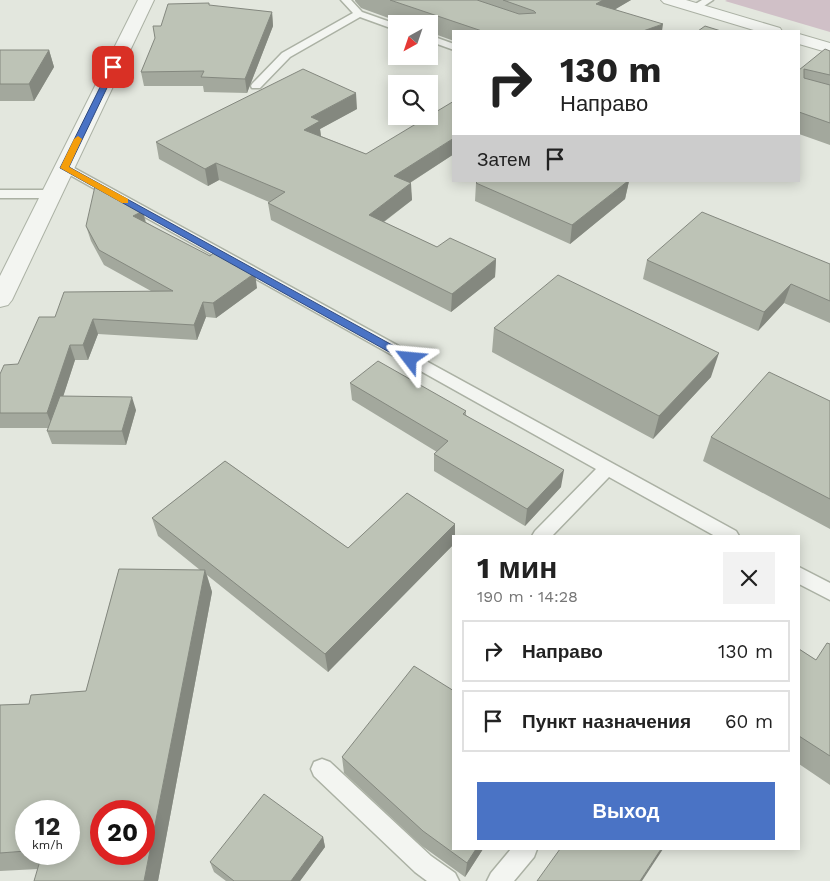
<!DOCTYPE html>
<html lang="ru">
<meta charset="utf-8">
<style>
:root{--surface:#fff;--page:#f2f2f2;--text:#222;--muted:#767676;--line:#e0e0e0;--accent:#4a73c5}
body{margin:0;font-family:"Work Sans",sans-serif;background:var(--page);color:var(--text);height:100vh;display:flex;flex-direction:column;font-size:19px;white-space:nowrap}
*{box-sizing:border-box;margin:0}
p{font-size:16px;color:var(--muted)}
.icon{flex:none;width:28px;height:28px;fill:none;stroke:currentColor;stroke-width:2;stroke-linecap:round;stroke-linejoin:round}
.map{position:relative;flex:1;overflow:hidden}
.panel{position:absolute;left:452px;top:535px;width:348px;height:315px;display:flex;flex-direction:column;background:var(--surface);border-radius:0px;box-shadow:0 2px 12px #0003}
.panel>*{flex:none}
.hud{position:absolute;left:452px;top:30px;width:348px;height:152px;border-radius:0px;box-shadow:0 2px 12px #0003;background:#fff;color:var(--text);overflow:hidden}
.needle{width:32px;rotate:220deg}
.fabs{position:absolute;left:388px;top:15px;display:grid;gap:10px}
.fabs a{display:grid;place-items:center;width:50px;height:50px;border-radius:0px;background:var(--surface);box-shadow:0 2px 12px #0003;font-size:25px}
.speed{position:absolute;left:15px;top:800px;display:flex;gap:10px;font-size:25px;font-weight:700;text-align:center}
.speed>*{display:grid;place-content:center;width:65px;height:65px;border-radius:50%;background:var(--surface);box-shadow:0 2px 12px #0003;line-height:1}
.speed small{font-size:12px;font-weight:400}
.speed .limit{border:8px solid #d22;background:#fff;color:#111}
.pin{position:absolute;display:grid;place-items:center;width:42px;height:42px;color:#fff;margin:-21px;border-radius:10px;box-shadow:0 2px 8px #0006}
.me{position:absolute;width:55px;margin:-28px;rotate:299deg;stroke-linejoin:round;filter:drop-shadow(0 0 4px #0008)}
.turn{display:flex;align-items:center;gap:18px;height:105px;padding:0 25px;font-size:22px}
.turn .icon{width:65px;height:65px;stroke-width:2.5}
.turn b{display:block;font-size:35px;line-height:42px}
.then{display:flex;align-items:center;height:48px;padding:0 25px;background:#0003;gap:10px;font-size:19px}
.round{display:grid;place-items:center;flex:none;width:52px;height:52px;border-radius:0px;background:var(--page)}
.overview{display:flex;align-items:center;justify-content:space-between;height:85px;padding:0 25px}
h1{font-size:30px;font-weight:700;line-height:38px}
.button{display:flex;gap:10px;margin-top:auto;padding:10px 25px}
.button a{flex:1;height:58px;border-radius:0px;background:var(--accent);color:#fff;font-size:20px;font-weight:700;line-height:58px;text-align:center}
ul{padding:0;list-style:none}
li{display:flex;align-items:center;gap:15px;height:62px;margin:0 10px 8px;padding:0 15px;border:2px solid var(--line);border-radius:0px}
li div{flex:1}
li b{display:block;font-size:19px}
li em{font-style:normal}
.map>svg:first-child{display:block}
.green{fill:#d0c0c7}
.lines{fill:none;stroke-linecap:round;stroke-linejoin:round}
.service-casing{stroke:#abb1a4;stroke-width:3}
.minor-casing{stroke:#abb1a4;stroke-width:2}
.tertiary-casing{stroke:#abb1a4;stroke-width:2}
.service{fill:#f3f5f1;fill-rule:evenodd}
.minor{fill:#f3f5f1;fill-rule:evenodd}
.tertiary{fill:#f3f5f1;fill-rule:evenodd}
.wall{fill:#a3a89d;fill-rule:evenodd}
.shaded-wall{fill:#84887f}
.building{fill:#bdc3b6;stroke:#84887f;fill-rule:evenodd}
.route{fill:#4a73c5;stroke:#304b80}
.slow{fill:#f59e0b}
</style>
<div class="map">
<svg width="830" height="881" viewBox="0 0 830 881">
<rect width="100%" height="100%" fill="#e3e7de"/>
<path class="green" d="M727,0H830V32L725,1Z"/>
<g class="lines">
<g class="service-casing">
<path id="service" d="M341,0H351L362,12L396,24V30L360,17L290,57L260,88H252L251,86L252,84L282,53L353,13Z
M702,0H713L698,10H692V6Z
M429,35L454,44V50L429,41Z
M65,163L736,531L739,536H715L609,477L552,536H532L535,531L596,469L61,170L59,167L61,164Z
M0,190H50L56,194L50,198H0Z
M799,567L830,583V600L799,584Z
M322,759L330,762L431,856L455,873L459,881H427L415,872L314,776L311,769L314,762Z
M511,849H537L534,857L514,881H487L491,873Z"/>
</g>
<g class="minor-casing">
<path id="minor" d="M138,0H154L12,300L8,305L0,307V276Z"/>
</g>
<g class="tertiary-casing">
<path id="tertiary" d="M661,0H686L780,28L782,31H757L664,3Z
M799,34L830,43V53L799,44Z"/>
</g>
<use href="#service" class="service"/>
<use href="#minor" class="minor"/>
<use href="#tertiary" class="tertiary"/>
</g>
<path class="wall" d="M355,0H631L615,9L662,31H454V41L429,32V24H405L361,8L355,1Z
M210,6L272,12L273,26L247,93L204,92L203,86H144L141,72L161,26Z
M0,50H49L54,67L34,101H0Z
M830,51V145L799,134V70Z
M357,109L320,129L321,136L366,154H454L410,183L412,200L384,222L437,247L496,259L495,277L451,312L271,220L268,203L269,202L219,180L208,186L159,159L156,142Z
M478,181H629L625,199L570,244L475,201L476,183Z
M143,211L146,222L257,288L216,318L206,317L197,340L98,334L88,360H75L63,396L136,410L126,445L52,444L47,431L48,428H0V374L18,364L55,317L151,291L104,265L91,241L86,226Z
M647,260L830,264V323L784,303L758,331L643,279Z
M494,328L711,377L653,439L492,352Z
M350,383L466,411V415L561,487L525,526L434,471V454L437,452L352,400Z
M830,401V529L703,461L711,437Z
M225,461L348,548L407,493L455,524V536H454V544L328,672L207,575L212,592L158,881H34L38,869L0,871V705L29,704L31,695L86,691L119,569L200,570L158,536L152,518ZM26,811H69V854H26ZM101,811H144V854H101Z
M830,644V785L799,764V649L816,660Z
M342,757L483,849L465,877L422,846L344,773Z
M323,837L325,847L300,881H226L214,872L210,862Z"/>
<path class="shaded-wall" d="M603,0H631L594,22L596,4Z
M272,12L273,26L247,93L245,79Z
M663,24L662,31H643Z
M49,50L54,67L34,101L29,84Z
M356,93L357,109L320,129L321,137L304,130L311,117Z
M454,138V154L394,193V176Z
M216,163L219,180L208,186L205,169Z
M628,181H629L625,199L570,244L572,225Z
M411,183L412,200L370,232L369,215Z
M143,211L146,226L133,216Z
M496,259L495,277L451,312L452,294Z
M255,273L257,288L216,318L213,303Z
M791,284L784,303L758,331L764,312Z
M203,302L206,317L197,340L194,325Z
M93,319L98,334L88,360L83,345Z
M70,345L75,360L53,428L47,413Z
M719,353L711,377L653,439L659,416Z
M132,397L136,410L126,445L122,431Z
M564,470L561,487L525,526L527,509Z
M455,524V536H454V544L328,672L325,654Z
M205,570L212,592L158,881H144Z
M323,837L325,847L300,881H291Z
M476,849H483L465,877L467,863Z
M661,849H663L642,881H640Z"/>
<path class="building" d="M390,0H477L519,14L536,13L534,11L503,0H603L596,4L663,24L643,31H482Z
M209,3V5L272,12L245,79L201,77L204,71L141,72L155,38L153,26H161L168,4Z
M705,26L721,31H698Z
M825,49L830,51V75L804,69V78L830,85V123L799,112V70Z
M0,50H49L29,84H0Z
M303,69L356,93L311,117L320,121L304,130L366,154L454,101V138L394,176L411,183L369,215L437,247L450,238L496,259L452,294L268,203L285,192L216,163L205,169L156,142Z
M478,181H628L572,225L476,183Z
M95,186L143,211L133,216L210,256L216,251L255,273L213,303L203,302L194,325L93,319L83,345H70L47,413H0V374L4,365L18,364L39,317H55L64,292L173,291L99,250L86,226Z
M702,212L830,264V301L791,284L764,312L647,260Z
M558,275L719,353L659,416L494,328Z
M378,361L466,411L463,414L564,470L527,509L434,454L448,441L350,383Z
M769,372L830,401V499L711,437Z
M60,396L132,397L122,431H47Z
M225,461L348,548L407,493L455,524L325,654L152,518Z
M119,569L205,570L144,881H34L42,854H69V811H26V851L0,853V705L29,704L31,695L86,691ZM101,811H144V854H101Z
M827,643L830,644V756L799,736V649L816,660Z
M414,666L454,691V849H476L467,863L423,831L342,757Z
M264,794L323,837L291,881H234L210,862Z
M560,849H661L640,881H537Z"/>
<path class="route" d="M111,65L117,67L69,167L414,357L416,359L414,362H407L62,169L60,168Z"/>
<path class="slow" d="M78,136L82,139L69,167L128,199V203H122L62,169L60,168L74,139Z"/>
</svg>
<div class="fabs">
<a><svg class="needle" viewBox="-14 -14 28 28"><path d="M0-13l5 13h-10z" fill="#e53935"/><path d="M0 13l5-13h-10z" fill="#767676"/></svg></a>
<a><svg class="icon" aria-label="search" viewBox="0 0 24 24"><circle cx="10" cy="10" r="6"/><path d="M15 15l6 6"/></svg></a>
</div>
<div class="speed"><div>12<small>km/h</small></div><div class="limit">20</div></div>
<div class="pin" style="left:113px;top:67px;background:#d93025"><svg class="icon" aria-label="arrive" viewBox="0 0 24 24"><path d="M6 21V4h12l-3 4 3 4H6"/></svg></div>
<svg class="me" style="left:410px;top:359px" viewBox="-20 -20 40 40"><path d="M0-17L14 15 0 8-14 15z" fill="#4a73c5" stroke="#fff" stroke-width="4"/></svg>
<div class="hud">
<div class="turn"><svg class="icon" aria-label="right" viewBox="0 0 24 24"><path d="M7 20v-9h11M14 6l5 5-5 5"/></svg><div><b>130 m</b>Направо</div></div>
<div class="then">Затем<svg class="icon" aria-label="arrive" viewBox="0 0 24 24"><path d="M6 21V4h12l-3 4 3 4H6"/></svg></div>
</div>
<section class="panel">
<div class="overview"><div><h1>1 мин</h1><p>190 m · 14:28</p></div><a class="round"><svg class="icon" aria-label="close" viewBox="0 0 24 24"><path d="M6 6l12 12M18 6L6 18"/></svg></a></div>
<ul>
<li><svg class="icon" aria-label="right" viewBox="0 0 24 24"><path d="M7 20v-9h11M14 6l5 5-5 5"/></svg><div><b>Направо</b></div><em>130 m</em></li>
<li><svg class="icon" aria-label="arrive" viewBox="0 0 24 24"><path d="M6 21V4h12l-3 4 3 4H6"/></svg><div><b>Пункт назначения</b></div><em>60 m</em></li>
</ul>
<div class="button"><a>Выход</a></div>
</section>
</div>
